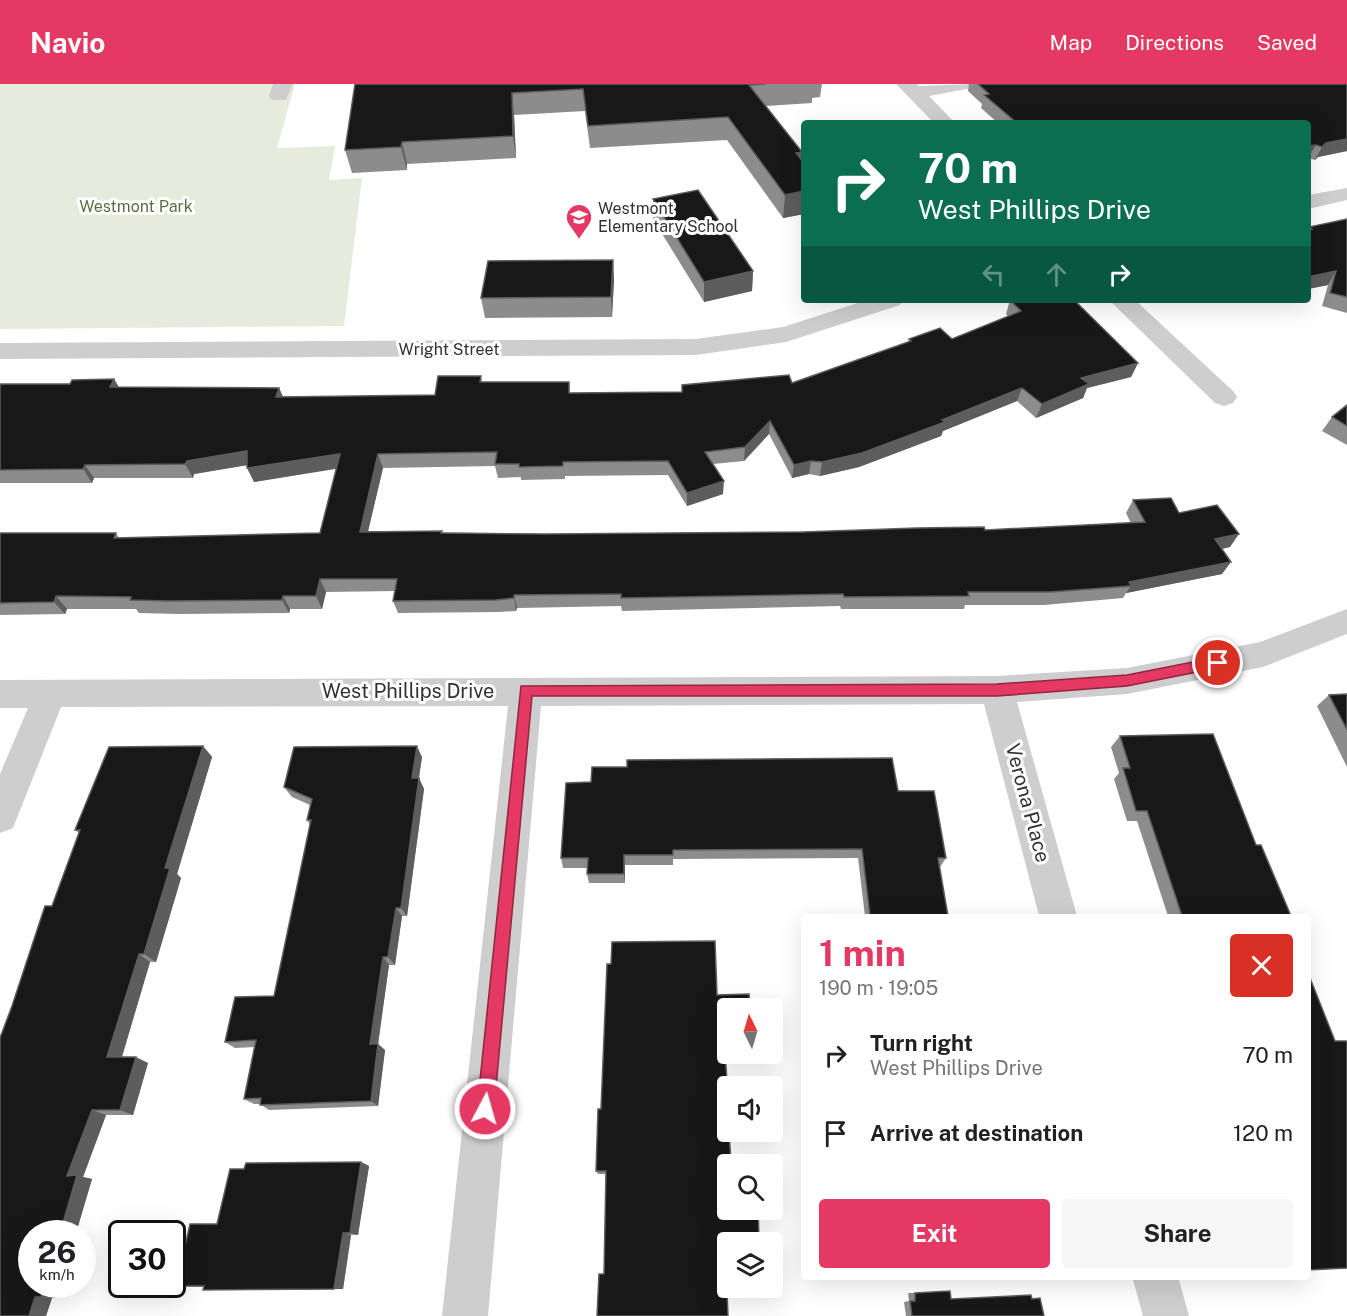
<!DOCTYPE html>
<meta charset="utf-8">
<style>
:root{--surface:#fff;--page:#f6f6f6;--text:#202124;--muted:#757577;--accent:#e33962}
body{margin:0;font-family:"Public Sans",sans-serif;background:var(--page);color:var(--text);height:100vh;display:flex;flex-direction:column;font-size:22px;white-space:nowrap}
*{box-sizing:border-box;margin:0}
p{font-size:20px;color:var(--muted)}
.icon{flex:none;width:33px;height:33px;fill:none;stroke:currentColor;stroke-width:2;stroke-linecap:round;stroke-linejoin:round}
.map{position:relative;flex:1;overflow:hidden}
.drawer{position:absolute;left:801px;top:830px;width:510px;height:366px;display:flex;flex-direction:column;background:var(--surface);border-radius:6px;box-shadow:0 6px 24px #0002}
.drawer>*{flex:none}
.banner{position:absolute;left:801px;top:36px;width:510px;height:183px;border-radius:6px;box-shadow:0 6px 24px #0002;background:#0b6e4f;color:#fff;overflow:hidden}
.needle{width:39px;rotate:355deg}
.tools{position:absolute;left:717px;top:914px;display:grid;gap:12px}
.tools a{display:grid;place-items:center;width:66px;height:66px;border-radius:6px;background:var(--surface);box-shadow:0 6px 24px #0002;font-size:30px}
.speed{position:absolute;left:18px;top:1136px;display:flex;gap:12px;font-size:30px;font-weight:700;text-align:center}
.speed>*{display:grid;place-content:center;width:78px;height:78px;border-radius:50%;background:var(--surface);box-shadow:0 6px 24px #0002;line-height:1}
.speed small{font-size:15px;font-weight:400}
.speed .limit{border:3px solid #111;border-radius:9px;background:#fff;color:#111}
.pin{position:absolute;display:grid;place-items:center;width:51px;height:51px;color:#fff;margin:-26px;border:3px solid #fff;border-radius:50%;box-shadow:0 2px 6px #0007}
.me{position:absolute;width:66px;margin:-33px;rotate:6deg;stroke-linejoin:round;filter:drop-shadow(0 0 4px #0008)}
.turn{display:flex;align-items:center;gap:21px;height:126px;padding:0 18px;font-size:27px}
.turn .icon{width:78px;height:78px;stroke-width:2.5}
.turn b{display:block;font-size:42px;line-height:51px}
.lanes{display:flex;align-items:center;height:57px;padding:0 18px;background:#0003;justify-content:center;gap:30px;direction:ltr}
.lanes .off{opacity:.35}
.round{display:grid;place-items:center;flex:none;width:63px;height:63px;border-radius:6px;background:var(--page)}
.overview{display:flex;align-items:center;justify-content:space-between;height:102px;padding:0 18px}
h1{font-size:36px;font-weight:700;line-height:45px;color:var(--accent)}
.action{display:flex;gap:12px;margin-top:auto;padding:12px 18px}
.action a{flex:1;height:69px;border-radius:6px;background:var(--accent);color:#fff;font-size:24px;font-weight:700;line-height:69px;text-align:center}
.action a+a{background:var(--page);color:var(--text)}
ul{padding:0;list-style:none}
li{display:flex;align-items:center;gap:18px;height:78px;padding:0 18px}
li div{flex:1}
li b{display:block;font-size:22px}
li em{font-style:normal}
header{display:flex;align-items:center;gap:36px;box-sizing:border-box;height:84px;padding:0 30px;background:var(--accent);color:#fff}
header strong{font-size:28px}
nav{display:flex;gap:33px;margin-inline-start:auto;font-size:21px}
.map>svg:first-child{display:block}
.green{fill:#e7ebdd}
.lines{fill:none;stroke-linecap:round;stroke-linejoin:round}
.minor{fill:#cecece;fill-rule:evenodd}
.wall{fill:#8c8c8c}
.shaded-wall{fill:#5d5d5d}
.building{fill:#181818;stroke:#5d5d5d;stroke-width:1.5}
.route{fill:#e33962;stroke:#942540;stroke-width:1.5}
.labels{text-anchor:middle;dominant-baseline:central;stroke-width:6;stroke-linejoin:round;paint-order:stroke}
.far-park-label{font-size:16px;fill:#5c6d3f;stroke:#fff}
.far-poi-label{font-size:16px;fill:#313131;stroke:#fff;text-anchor:start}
.far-street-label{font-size:16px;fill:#313131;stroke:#fff}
.street-label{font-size:20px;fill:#313131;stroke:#fff}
</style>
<header>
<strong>Navio</strong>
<nav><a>Map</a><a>Directions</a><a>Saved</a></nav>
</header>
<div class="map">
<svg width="1347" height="1232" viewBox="0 0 1347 1232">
<rect width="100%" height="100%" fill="#fff"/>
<path class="green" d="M0,0H295L277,64L335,62L329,96L362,94L344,242L0,245Z"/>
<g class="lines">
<path class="minor" d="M273,0H293L286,16H272L269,12Z
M896,0H917L919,2L975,0L972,4L929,12L955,39H934Z
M1347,104V116L1308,125V111Z
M867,216H904L900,221L786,258L696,271L0,275V259L696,255L783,243Z
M1109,216H1135L1233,307L1237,313L1233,319L1224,322L1215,319Z
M1347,525V550L1263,583L1127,610L1017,618L1077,832H1039L984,620L541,622L488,1232H442L508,622L61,623L13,744L0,749V690L28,624H0V596L997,592L1127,584L1260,558Z
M1132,1192H1178L1189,1232H1143Z"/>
</g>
<path class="wall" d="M355,0H822L820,13L812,14V19L766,22L802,68L801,75L804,79V130L783,134L727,56L590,64L585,27L514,31L516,74L407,80V86L352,89L345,66Z
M969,0H1347V67L1318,73L1315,76L1308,74V39H998L981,24L982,20L968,7Z
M653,115L753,187L752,207L704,218L653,135Z
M1347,135V229L1322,222L1328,201L1308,205V145L1309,143Z
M613,176L614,196L612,233L485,234L481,214Z
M1010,216L1138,279L1131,293L1087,304L1083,314L1036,334L1017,317L943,347L941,352L859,383L820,392L809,390L792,394L769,350L744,377L713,380L723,410L687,422L668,391L565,392V395L521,396V393L498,394L495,382L383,384L368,447L546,450L985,446L1131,439L1126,429L1133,416L1179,429L1230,463L1222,465V490L1126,509L1123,514L1044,521H965L964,525H841L840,522L622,527L621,522L517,524L516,527L499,528L398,529L393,517L395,507L326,508L322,525H290L289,529L178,530L139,529L136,525H67L65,530L0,531V449H116L119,454L320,449L336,385L254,398L247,381L194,390L193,394H94L92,399H0V300H70L114,295L119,303L279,304L283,313L435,311L481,292L482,298H569L570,309L682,308L792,299L908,258L909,255H952L1008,232L1006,230Z
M1347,321V361L1322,347L1332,333Z
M1347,610V683L1317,622L1329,611Z
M1120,652L1256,761L1291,832H1168L1137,737H1127L1114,695L1119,689L1111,663Z
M203,662L212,673L177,790L181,794L156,878H150L122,973L148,979L133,1031H106L83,1093L92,1095L76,1149H32L57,1214H52L46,1232H0L52,822L79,749L75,746Z
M422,673L419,694L424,705L407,832H402L395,881H389L378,960L385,966L378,1022L269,1026L260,1020H254L244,1015L255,963L235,964L225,958L274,912L310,741L307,736L310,721L292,713L284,703Z
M898,707L946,774L940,783L948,832H865L858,774L673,775V781H625V799H589L587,790V784H563L561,774Z
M717,911L728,924V969H752L751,974H726L728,1080L759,1154L757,1156H725L604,1190L606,1090H598L596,1087L601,1025Z
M361,1078L369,1082L358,1151H351L343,1205L216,1206H203L204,1203L176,1202L217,1140L244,1085Z
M908,1209H915L951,1215L1032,1214L1044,1232H906L904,1218L909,1217Z"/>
<path class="shaded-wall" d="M512,9L514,31L516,74L513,52Z
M1347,55V67L1318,73L1315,76L1322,63L1326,59Z
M402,58L407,80V86L401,63Z
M1316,61L1308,74V62Z
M802,68L799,91L796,69Z
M804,107V130L783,134L785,111Z
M613,176L614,196L612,233L611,213Z
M753,187L752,207L704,218V198Z
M1336,187L1328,201L1308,205V193Z
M1138,279L1131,293L1087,304L1083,314L1036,334L1042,320L1081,294Z
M114,295L122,309L110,303Z
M279,304L285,317L276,313Z
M1022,304L1017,317L943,347L941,352L859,383L820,392L822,378L942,336Z
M770,337L769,350L744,377L745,363Z
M247,367L254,380L194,390L193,394L185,380L187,377Z
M340,370L345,383L254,398L247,384Z
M378,370L383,384L365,460L360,448Z
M811,377L809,390L792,394L794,381Z
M85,381L94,394L92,399L83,385Z
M724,397L723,410L687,422V409Z
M1239,450L1230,463L1206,468L1215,455Z
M1231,478L1222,490L1126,509L1131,502L1129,498Z
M320,495L326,508L322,525L316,512Z
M514,511L517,524L516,527L514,514Z
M56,512L67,525L65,530L54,518Z
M283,512L290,525L289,529L282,516Z
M203,662L212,673L177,790L181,794L156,878L144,870L165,784Z
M417,662L422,673L417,705L412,694Z
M419,694L424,705L407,832L401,824Z
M624,771L625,781V799L624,790Z
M396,824L402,832L395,881L388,873Z
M139,870L150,878L120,979L107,973Z
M383,873L389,881L378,960L385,966L378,1022L371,1017L370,960Z
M136,973L148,979L133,1031L120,1026Z
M92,1026L106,1031L83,1093L92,1095L76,1149H60L67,1092Z
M361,1078L369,1082L358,1151L350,1149Z
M343,1149L351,1151L343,1205H334Z
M45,1200H61L57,1214L41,1213Z
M35,1213L52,1214L46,1232H29Z"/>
<path class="building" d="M355,0H766L749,1L802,68L796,69L804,79V107L785,111L728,33L588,42L583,5L512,9L513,52L402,58L401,63L345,66Z
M978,0H1347V55L1326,59L1322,63L1316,61L1308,62V39H1017L984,11L989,10Z
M698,106L753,187L704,198L653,115Z
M1347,135V213L1330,209L1336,187L1308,193V146L1312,145L1309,143Z
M613,176L611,213L481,214L488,177Z
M1010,216H1074L1138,279L1081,294L1089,300L1042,320L1022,304L942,336L945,338L862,369L822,378L811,377L794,381L770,337L745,363L705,368L724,397L687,409L668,377L563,378V382L519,383V380H495L497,368L378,370L360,448L442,447L441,449L546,450L803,448L917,444L984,443L985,446L1145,438L1133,416L1171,414L1179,429L1217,421L1239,450L1215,455L1231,478L1129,498L1131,502L1050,508H968L969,512L844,513L843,510L621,514V510L514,511V514L496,516L393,517L397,495H320L316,512H283L282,516L169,517L130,516L131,513L56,512L54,518L0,519V449H116L114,454L320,449L340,370L247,384V367L187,377L185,380L85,381L83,385L0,386V300H70L72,296L114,295L110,303L279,304L276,313L435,311L438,292H481L480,298H569V309L682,308V301L789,291L792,299L911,257L909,255L940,244L952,255L1021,227Z
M1347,321V342L1332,333Z
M1347,610V646L1329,611Z
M1213,650L1256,761H1261L1291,832H1182L1147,727H1136L1123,684H1130L1120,652Z
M203,662L165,784H170L144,870H139L107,973H136L120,1026H92L67,1092L77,1091L60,1149H32V1200H45L41,1213H35L29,1232H0V954L12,922L45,822H52L80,746H75L109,663Z
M417,662L412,694H419L401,824H396L388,873H383L370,960H378L371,1017L260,1021L261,1014L244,1015L256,956L225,958L235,913L274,912L311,736H307L312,715L284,703L294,663Z
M892,674L898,707H934L946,774H938L948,832H870L862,765L673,766V771H624V790H587L588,774H561L566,699L591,698L592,683H627V676Z
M715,857L717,911L749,910L750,924H728V968H725L728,1013V1047H729L731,1080H728V1125H758L759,1154L725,1155L728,1232H597L599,1190H604L606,1087H596L598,1025H601L607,880H611L612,858Z
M1308,889L1335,957H1347V1184L1308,1186Z
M361,1078L350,1149H343L334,1205L203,1206L204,1202H176L190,1140H217L230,1085H244L246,1079Z
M950,1207L951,1215L1031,1211L1032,1215L1040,1214L1044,1232H912L910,1217H915V1209Z"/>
<path class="route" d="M1218,573L1224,579L1222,583L1127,602L997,612H532L494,1025L491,1031L485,1033L479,1031L477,1025L521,602L997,600L1127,591Z"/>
<defs>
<g id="school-pin" transform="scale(1.35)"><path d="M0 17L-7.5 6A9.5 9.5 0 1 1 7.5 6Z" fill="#e33962" stroke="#fff"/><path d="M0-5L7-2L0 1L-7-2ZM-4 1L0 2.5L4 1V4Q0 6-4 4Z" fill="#fff"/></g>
</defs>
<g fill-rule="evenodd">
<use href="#school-pin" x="579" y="133"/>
</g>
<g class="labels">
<g class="far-park-label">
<text x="136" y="122">Westmont Park</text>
</g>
<g class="far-poi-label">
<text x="598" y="124">Westmont<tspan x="598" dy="18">Elementary School</tspan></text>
</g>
<g class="far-street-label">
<text x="449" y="265">Wright Street</text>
</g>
<g class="street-label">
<text x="408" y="607">West Phillips Drive</text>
<text transform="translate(1028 719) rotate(75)">Verona Place</text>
</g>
</g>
</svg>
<div class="tools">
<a><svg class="needle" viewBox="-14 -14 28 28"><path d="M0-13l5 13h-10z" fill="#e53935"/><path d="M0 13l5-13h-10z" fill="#757577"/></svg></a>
<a><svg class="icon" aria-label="sound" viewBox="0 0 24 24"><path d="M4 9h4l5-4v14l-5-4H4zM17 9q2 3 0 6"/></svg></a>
<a><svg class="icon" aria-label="search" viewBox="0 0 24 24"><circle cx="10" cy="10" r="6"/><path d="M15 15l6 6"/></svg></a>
<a><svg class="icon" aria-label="layers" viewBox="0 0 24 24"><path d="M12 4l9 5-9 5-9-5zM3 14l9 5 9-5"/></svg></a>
</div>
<div class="speed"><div>26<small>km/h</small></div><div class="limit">30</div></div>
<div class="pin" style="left:1218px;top:579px;background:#d93025"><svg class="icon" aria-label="arrive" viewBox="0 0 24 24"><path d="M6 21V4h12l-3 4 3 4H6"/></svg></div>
<svg class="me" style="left:485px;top:1025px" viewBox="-20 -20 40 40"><circle r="17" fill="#e33962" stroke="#fff" stroke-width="3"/><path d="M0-11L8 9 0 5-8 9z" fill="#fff"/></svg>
<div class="banner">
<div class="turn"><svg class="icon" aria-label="right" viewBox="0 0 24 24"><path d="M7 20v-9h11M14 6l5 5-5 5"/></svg><div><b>70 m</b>West Phillips Drive</div></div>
<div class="lanes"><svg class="icon off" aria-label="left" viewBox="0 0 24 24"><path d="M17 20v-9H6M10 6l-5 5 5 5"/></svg><svg class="icon off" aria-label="ahead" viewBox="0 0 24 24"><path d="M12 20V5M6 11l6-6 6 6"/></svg><svg class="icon" aria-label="right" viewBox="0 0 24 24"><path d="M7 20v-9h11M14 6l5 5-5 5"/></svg></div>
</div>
<section class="drawer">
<div class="overview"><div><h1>1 min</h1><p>190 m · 19:05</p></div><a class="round" style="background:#d93025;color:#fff"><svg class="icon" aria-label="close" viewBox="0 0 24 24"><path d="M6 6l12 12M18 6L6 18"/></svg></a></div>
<ul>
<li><svg class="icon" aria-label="right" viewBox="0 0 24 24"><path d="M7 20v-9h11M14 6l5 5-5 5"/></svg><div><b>Turn right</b><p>West Phillips Drive</p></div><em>70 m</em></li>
<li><svg class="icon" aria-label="arrive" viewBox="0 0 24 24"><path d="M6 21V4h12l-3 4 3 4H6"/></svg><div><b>Arrive at destination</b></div><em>120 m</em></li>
</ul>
<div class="action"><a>Exit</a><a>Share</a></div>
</section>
</div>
